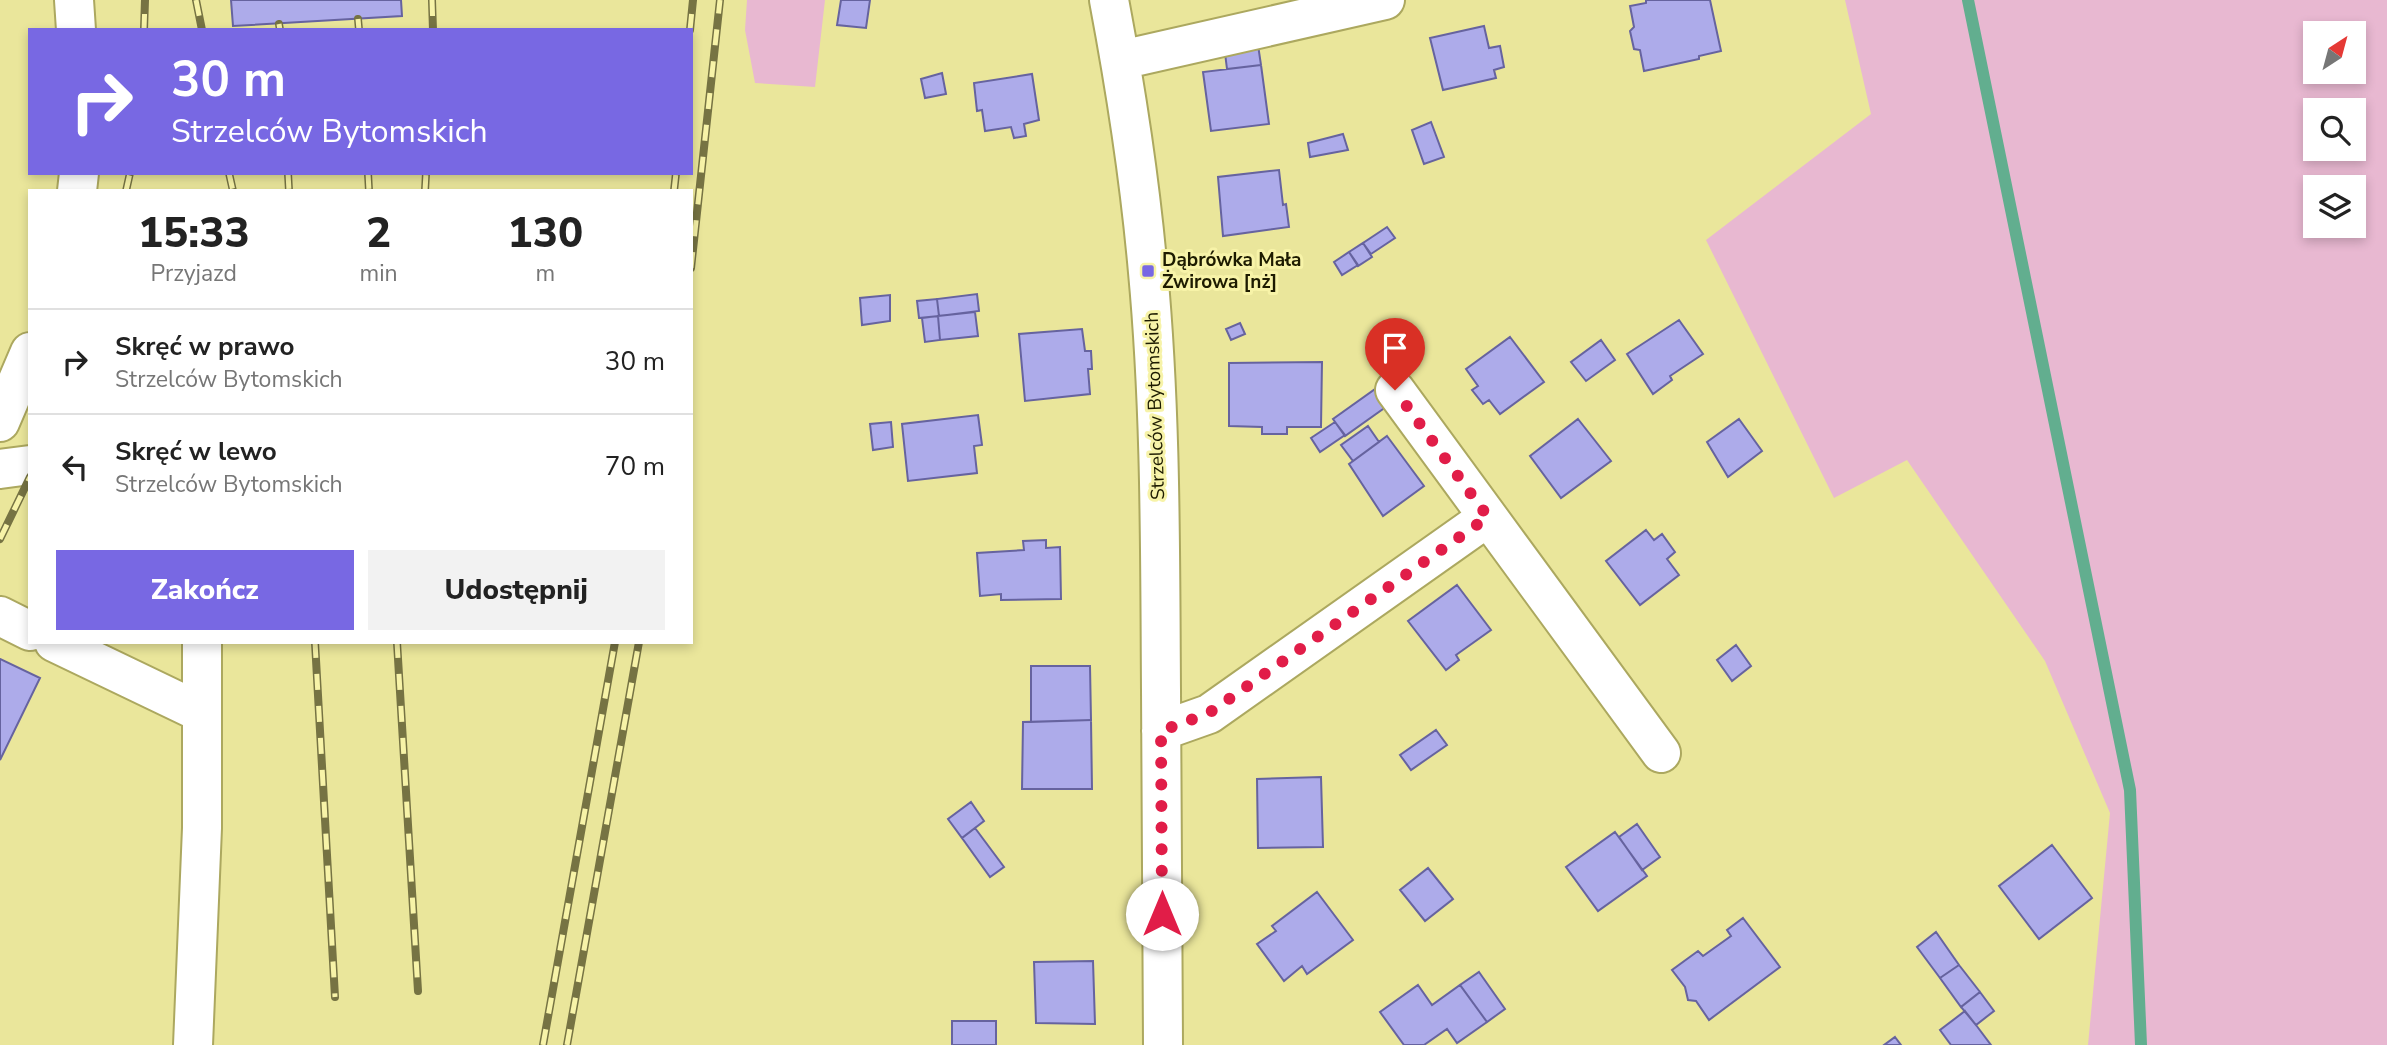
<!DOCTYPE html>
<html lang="pl">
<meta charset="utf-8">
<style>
:root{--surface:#fff;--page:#f2f2f2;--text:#222;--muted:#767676;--line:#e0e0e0;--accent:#7868e3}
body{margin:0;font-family:"Nunito Sans",sans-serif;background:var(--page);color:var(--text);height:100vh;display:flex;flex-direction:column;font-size:26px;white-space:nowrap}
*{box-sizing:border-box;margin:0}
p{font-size:23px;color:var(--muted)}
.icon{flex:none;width:38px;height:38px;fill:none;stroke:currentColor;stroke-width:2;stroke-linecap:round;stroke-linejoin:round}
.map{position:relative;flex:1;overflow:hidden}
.side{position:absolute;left:28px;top:189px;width:665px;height:455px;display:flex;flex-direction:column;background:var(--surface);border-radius:0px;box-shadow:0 4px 10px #0003}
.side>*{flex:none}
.banner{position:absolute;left:28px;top:28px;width:665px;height:147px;border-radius:0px;box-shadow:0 4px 10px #0003;background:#7868e3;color:#fff;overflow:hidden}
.needle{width:46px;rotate:36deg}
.buttons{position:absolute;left:2303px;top:21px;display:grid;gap:14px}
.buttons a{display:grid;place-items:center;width:63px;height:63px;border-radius:0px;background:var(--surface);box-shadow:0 4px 10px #0003;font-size:35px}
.pin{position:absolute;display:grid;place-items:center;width:60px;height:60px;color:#fff;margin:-72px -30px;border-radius:50% 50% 50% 0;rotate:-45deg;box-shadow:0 0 7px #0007}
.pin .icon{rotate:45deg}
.me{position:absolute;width:77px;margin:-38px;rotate:0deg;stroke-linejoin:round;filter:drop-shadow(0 0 5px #0008)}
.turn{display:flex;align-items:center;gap:24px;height:147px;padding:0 28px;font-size:32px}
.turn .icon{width:91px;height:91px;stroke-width:2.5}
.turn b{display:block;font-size:49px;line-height:60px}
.eta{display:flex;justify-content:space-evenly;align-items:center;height:119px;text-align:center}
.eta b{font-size:42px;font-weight:800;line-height:49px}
.primary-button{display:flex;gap:14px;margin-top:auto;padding:14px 28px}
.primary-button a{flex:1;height:80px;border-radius:0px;background:var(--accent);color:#fff;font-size:28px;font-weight:800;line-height:80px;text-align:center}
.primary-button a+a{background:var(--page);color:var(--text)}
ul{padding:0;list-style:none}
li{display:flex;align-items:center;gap:21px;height:105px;padding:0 28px;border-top:2px solid var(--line)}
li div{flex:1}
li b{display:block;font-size:26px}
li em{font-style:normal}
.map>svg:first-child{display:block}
.green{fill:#e8b8d1;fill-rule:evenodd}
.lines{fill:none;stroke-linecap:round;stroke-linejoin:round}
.stream{stroke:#62ae8f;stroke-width:12}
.building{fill:#adabea;stroke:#66639f;stroke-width:2}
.minor-casing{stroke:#aca85f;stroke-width:42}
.minor{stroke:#fff;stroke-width:38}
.rail-casing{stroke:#767343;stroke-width:8}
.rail{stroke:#f7f3a8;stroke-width:5;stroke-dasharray:16;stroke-linecap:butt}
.route{stroke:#e11d48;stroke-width:12;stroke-dasharray:0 21.6}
.poi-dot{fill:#7868e3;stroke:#f7f3a8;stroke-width:2.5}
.labels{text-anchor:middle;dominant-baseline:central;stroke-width:6;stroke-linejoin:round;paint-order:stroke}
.poi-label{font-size:19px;font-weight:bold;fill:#1d1b00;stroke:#f7f3a8;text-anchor:start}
.street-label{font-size:19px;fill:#1d1b00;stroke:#f7f3a8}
</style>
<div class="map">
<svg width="2387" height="1045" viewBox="0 0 2387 1045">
<rect width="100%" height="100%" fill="#eae69b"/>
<path class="green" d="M747,0H825L815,87L755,83L745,30Z
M1845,0H2387V1045H2088L2110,813L2045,661L1907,460L1834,498L1706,240L1871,114ZM2354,33V72H2315V33ZM2315,110H2354V149H2315ZM2354,187V226H2315V187Z"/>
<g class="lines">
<path class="stream" d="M1968,0L2130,790L2141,1045"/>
</g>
<path class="building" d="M231,0H401L402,16L233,26Z
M841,0H870L866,28L837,25Z
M1646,0H1710L1721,51L1699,56V59L1644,71L1640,50L1634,49L1630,31L1634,27L1630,6L1646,3Z
M1484,26L1489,48L1500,46L1504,67L1494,70L1496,78L1443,90L1430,38Z
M1258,45L1261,65L1227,69L1225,53Z
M1261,65L1269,124L1211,131L1203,72Z
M942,73L946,94L925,98L921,79Z
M1032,74L1039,120L1024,124L1026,136L1014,138L1011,127L985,131L982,110L977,111L974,83Z
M1431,122L1444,157L1424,164L1412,130Z
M1343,134L1348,150L1310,157L1308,143Z
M1279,170L1283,205L1286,204L1289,227L1223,236L1218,177Z
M1387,227L1395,238L1371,254L1363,243Z
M1363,243L1372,257L1358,266L1349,252Z
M1349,252L1358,265L1342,275L1334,262Z
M977,294L979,311L939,316L937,299Z
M890,295V321L862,325L860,298Z
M937,299L939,316L919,318L917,301Z
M975,312L978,336L940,340L938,316Z
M938,316L940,340L925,342L922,318Z
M1679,320L1703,354L1670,376L1672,380L1653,394L1627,354Z
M1240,323L1245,334L1231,340L1226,329Z
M1082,329L1085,351H1091L1092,369H1088L1090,394L1025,401L1019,334Z
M1510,337L1544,382L1500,414L1489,400L1483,404L1472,390L1478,386L1466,369Z
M1601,340L1615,360L1586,381L1571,362Z
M1322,362L1321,427H1287V434H1262V427L1229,426V363Z
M1378,387L1390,404L1345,436L1333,419Z
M978,415L982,445L974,446L977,473L908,481L902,424Z
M1578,419L1611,461L1561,498L1530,456Z
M1739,419L1762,451L1728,477L1707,442Z
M891,422L893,447L873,450L870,424Z
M1335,422L1345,435L1320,452L1311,438Z
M1368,426L1379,442L1353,461L1341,445Z
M1387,436L1424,486L1383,516L1349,464Z
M1646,530L1654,540L1662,534L1675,552L1667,559L1679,575L1640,605L1606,561Z
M1046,540V548L1060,547L1061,599L1001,600V594L980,596L977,553L1024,550L1023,541Z
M1457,585L1491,630L1456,655L1459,660L1446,670L1408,621Z
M1736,645L1751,666L1732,681L1717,660Z
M0,659L40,678L0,760Z
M1031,666H1090L1091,720L1031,722Z
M1091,720L1092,789H1022L1023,722Z
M1436,730L1447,745L1411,770L1400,755Z
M1321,777L1323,847L1258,848L1257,779Z
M971,802L984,821L962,838L948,819Z
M1637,824L1660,857L1642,870L1619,837Z
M975,828L1004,867L990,877L962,838Z
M1615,832L1647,876L1598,911L1566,867Z
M2052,845L2092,898L2039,939L1999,886Z
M1428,868L1453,899L1425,921L1400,890Z
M1317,892L1353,940L1307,974L1302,966L1284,981L1257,944L1276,931L1272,926Z
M1743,918L1780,967L1709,1020L1696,1001L1688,1000L1685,987L1672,970L1698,951L1703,956L1731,936L1727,930Z
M1936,932L1959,965L1940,978L1917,947Z
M1093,961L1095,1024L1036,1023L1034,962Z
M1959,965L1980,992L1961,1007L1940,978Z
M1479,972L1505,1009L1487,1022L1460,985Z
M1418,985L1432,1005L1460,985L1487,1022L1457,1043L1447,1029L1424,1045H1404L1380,1012Z
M1980,992L1994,1011L1976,1025L1961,1007Z
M1965,1011L1976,1025L1991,1045H1951L1940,1030Z
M952,1021H996V1045H952Z
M1895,1037L1901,1045H1884Z"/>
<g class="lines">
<g class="minor-casing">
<path id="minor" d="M74,0L76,30
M1109,0C1126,90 1140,181 1148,272C1161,411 1160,551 1161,690C1161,809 1162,927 1163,1045
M1121,60L1385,0
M77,191L79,173
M1395,390L1661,753
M0,422L30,352
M0,469L30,465
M0,616L30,631
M54,642L202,713
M1161,731L1209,714L1488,517
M193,1045L202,828V642"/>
</g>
<use href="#minor" class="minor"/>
<g class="rail-casing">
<path id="rail" d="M196,0L202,30
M432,0L433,30
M358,19L359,30
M279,24L280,30
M144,30L145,0
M690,30L693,0
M229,173L233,191
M288,173L289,191
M368,173L369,191
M126,191L130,173
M425,191L426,173
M674,191L676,173
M691,268L720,0
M0,539L30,477
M315,642L335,997
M397,642L418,991
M543,1045L615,642
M567,1045L639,642"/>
</g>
<use href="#rail" class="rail"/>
</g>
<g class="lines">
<path class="route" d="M1162,914L1161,731L1209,713L1488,517L1395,390"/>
</g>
<rect class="poi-dot" x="1141" y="264" width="14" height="14" rx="3.5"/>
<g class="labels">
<g class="poi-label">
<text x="1162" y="260">Dąbrówka Mała<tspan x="1162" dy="22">Żwirowa [nż]</tspan></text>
</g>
<g class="street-label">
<text transform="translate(1155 406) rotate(-92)">Strzelców Bytomskich</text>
</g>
</g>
</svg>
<div class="buttons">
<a><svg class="needle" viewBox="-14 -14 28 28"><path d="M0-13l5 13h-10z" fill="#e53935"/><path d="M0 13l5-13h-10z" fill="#767676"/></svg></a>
<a><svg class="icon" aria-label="search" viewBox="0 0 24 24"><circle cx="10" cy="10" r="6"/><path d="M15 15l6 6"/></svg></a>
<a><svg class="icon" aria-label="layers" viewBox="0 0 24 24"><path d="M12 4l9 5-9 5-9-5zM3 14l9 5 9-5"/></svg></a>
</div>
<div class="pin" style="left:1395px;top:390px;background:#d93025"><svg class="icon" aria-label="arrive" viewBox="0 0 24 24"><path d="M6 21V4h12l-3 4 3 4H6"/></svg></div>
<svg class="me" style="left:1162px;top:914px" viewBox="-20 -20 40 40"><circle r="19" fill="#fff"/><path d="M0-13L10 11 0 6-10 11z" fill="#e11d48"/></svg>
<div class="banner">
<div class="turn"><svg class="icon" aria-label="right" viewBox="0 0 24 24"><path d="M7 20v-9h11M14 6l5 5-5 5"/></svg><div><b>30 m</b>Strzelców Bytomskich</div></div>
</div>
<section class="side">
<div class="eta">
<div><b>15:33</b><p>Przyjazd</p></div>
<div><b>2</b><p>min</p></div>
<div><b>130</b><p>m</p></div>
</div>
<ul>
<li><svg class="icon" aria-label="right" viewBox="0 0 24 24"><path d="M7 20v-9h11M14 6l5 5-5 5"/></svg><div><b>Skręć w prawo</b><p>Strzelców Bytomskich</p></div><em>30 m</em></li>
<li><svg class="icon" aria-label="left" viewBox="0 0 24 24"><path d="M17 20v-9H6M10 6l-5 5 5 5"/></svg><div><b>Skręć w lewo</b><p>Strzelców Bytomskich</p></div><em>70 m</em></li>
</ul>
<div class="primary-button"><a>Zakończ</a><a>Udostępnij</a></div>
</section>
</div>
